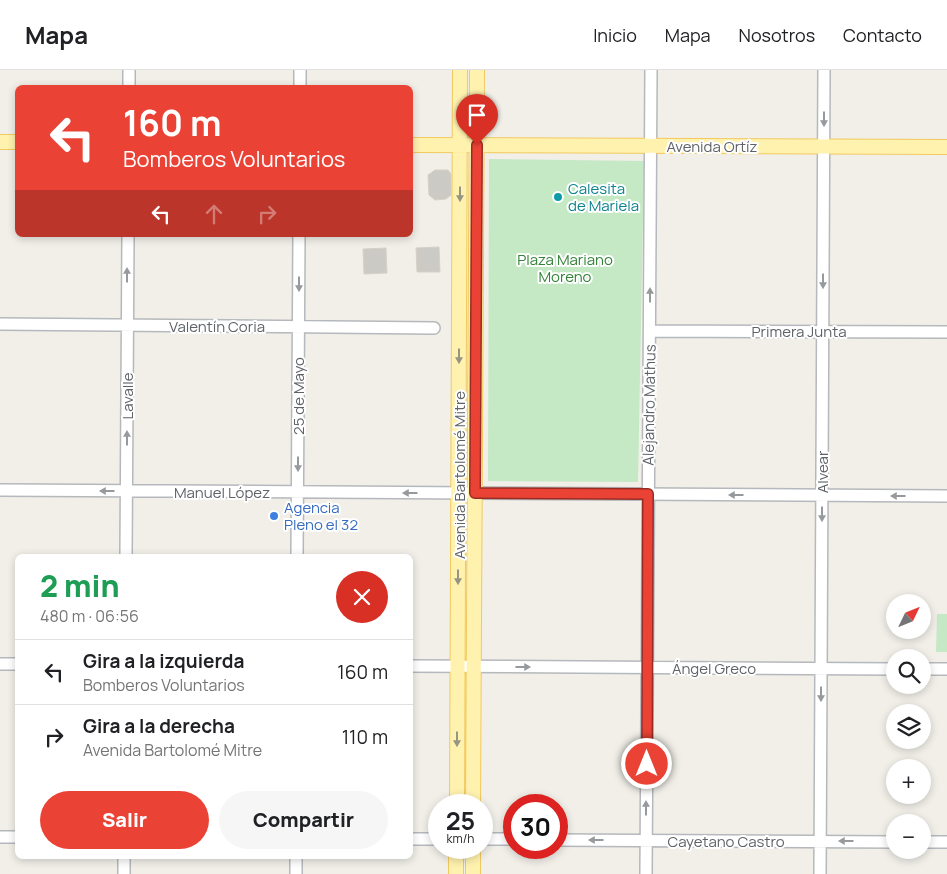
<!DOCTYPE html>
<html lang="es">
<meta charset="utf-8">
<style>
:root{--surface:#fff;--page:#f6f6f6;--text:#202124;--muted:#757577;--line:#e0e0e0;--accent:#ea4335}
body{margin:0;font-family:Manrope,sans-serif;background:var(--page);color:var(--text);height:100vh;display:flex;flex-direction:column;font-size:19px;white-space:nowrap}
*{box-sizing:border-box;margin:0}
p{font-size:16px;color:var(--muted)}
.icon{flex:none;width:28px;height:28px;fill:none;stroke:currentColor;stroke-width:2;stroke-linecap:round;stroke-linejoin:round}
.map{position:relative;flex:1;overflow:hidden}
.side{position:absolute;left:15px;top:484px;width:398px;height:305px;display:flex;flex-direction:column;background:var(--surface);border-radius:8px;box-shadow:0 2px 8px #0003}
.side>*{flex:none}
.guide{position:absolute;left:15px;top:15px;width:398px;height:152px;border-radius:8px;box-shadow:0 2px 8px #0003;background:#ea4335;color:#fff;overflow:hidden}
.needle{width:32px;rotate:47deg}
.fabs{position:absolute;left:886px;top:524px;display:grid;gap:10px}
.fabs a{display:grid;place-items:center;width:45px;height:45px;border-radius:50%;background:var(--surface);box-shadow:0 2px 8px #0003;font-size:25px}
.speed{position:absolute;left:428px;top:724px;display:flex;gap:10px;font-size:25px;font-weight:700;text-align:center}
.speed>*{display:grid;place-content:center;width:65px;height:65px;border-radius:50%;background:var(--surface);box-shadow:0 2px 8px #0003;line-height:1}
.speed small{font-size:12px;font-weight:400}
.speed .limit{border:8px solid #d22;background:#fff;color:#111}
.pin{position:absolute;display:grid;place-items:center;width:42px;height:42px;color:#fff;margin:-51px -21px;border-radius:50% 50% 50% 0;rotate:-45deg;box-shadow:0 0 5px #0007}
.pin .icon{rotate:45deg}
.me{position:absolute;width:55px;margin:-28px;rotate:0deg;stroke-linejoin:round;filter:drop-shadow(0 0 4px #0008)}
.turn{display:flex;align-items:center;gap:18px;height:105px;padding:0 25px;font-size:22px}
.turn .icon{width:65px;height:65px;stroke-width:2.5}
.turn b{display:block;font-size:35px;line-height:42px}
.lanes{display:flex;align-items:center;height:48px;padding:0 25px;background:#0003;justify-content:center;gap:25px;direction:ltr}
.lanes .off{opacity:.35}
.round{display:grid;place-items:center;flex:none;width:52px;height:52px;border-radius:26px;background:var(--page)}
.head{display:flex;align-items:center;justify-content:space-between;height:85px;padding:0 25px}
h1{font-size:30px;font-weight:800;line-height:38px;color:#1e9e55}
.action{display:flex;gap:10px;margin-top:auto;padding:10px 25px}
.action a{flex:1;height:58px;border-radius:30px;background:var(--accent);color:#fff;font-size:20px;font-weight:800;line-height:58px;text-align:center}
.action a+a{background:var(--page);color:var(--text)}
ul{padding:0;list-style:none}
li{display:flex;align-items:center;gap:15px;height:65px;padding:0 25px;border-top:1px solid var(--line)}
li div{flex:1}
li b{display:block;font-size:19px}
li em{font-style:normal}
header{display:flex;align-items:center;gap:30px;box-sizing:border-box;height:70px;padding:0 25px;background:var(--surface);border-bottom:1px solid var(--line)}
header strong{font-size:24px}
nav{display:flex;gap:28px;margin-inline-start:auto;font-size:18px}
.map>svg:first-child{display:block}
.green{fill:#c5e8c5}
.building{fill:#cccac5;stroke:#d6d1c6}
.lines{fill:none;stroke-linecap:round;stroke-linejoin:round}
.minor-casing{stroke:#b5b8bc;stroke-width:14}
.major-casing{stroke:#f2c960;stroke-width:16}
.minor{stroke:#fff;stroke-width:11}
.major{stroke:#fff2af;stroke-width:14}
.oneway{fill:#979a9d}
.oneway2{fill:#979581}
.route-casing{stroke:#982c22;stroke-width:12}
.route{stroke:#ea4335;stroke-width:9}
.culture-dot{fill:#0f9aa8;stroke:#fff;stroke-width:2}
.shop-dot{fill:#3f7fe0;stroke:#fff;stroke-width:2}
.labels{text-anchor:middle;dominant-baseline:central;stroke-width:4;stroke-linejoin:round;paint-order:stroke}
.street-label{font-size:15px;fill:#5f6368;stroke:#fff}
.culture-label{font-size:15px;fill:#0d838f;stroke:#fff;text-anchor:start}
.park-label{font-size:15px;fill:#348238;stroke:#fff}
.shop-label{font-size:15px;fill:#366cbe;stroke:#fff;text-anchor:start}
</style>
<header>
<strong>Mapa</strong>
<nav><a>Inicio</a><a>Mapa</a><a>Nosotros</a><a>Contacto</a></nav>
</header>
<div class="map">
<svg width="947" height="804" viewBox="0 0 947 804">
<rect width="100%" height="100%" fill="#f1efe8"/>
<path class="green" d="M489,89L644,91L638,412L488,411Z
M937,544H947V582H936Z"/>
<path class="building" d="M435,100H448L451,104V125L446,129L435,130L429,125L428,105Z
M439,177L440,202H417L416,178Z
M386,178L387,203L364,204L363,179Z"/>
<g class="lines">
<g class="minor-casing">
<path id="minor" d="M129,18V0
M300,18V0
M0,254L434,258
M650,261L947,262
M0,420L947,426
M126,486L128,165
M297,486L299,165
M0,594H18
M410,596L895,599
M922,599H947
M0,767H18
M410,769H439
M481,769H514
M556,770L895,772
M922,772H947
M124,804V786
M296,804V786
M646,804L651,0
M820,804L824,0"/>
</g>
<g class="major-casing">
<path id="major" d="M0,72H18
M410,75L947,77
M457,735L460,0
M473,735L477,0
M456,804V778
M473,804V778"/>
</g>
<use href="#minor" class="minor"/>
<use href="#major" class="major"/>
</g>
<defs><path id="oneway-solid" d="M-6-.8H1V-3.2L6.5 0L1 3.2V.8H-6Z" transform="scale(1.25)"/></defs>
<g class="oneway">
<use href="#oneway-solid" transform="translate(824 49) rotate(90)"/>
<use href="#oneway-solid" transform="translate(127 205) rotate(-90)"/>
<use href="#oneway-solid" transform="translate(823 211) rotate(90)"/>
<use href="#oneway-solid" transform="translate(299 214) rotate(90)"/>
<use href="#oneway-solid" transform="translate(650 225) rotate(-90)"/>
<use href="#oneway-solid" transform="translate(127 368) rotate(-90)"/>
<use href="#oneway-solid" transform="translate(298 394) rotate(90)"/>
<use href="#oneway-solid" transform="translate(107 421) rotate(-180)"/>
<use href="#oneway-solid" transform="translate(410 423) rotate(-180)"/>
<use href="#oneway-solid" transform="translate(736 425) rotate(-180)"/>
<use href="#oneway-solid" transform="translate(898 426) rotate(-180)"/>
<use href="#oneway-solid" transform="translate(822 444) rotate(90)"/>
<use href="#oneway-solid" transform="translate(523 597)"/>
<use href="#oneway-solid" transform="translate(821 624) rotate(90)"/>
<use href="#oneway-solid" transform="translate(646 738) rotate(-90)"/>
<use href="#oneway-solid" transform="translate(596 770) rotate(-180)"/>
<use href="#oneway-solid" transform="translate(846 771) rotate(-180)"/>
</g>
<g class="oneway2">
<use href="#oneway-solid" transform="translate(460 124) rotate(90)"/>
<use href="#oneway-solid" transform="translate(459 286) rotate(90)"/>
<use href="#oneway-solid" transform="translate(458 507) rotate(90)"/>
<use href="#oneway-solid" transform="translate(457 669) rotate(90)"/>
</g>
<g class="lines">
<g class="route-casing">
<path id="route" d="M477,75L475,423L648,424L647,694"/>
</g>
<use href="#route" class="route"/>
</g>
<circle class="culture-dot" cx="558" cy="127" r="5"/>
<circle class="shop-dot" cx="274" cy="446" r="5"/>
<g class="labels">
<g class="street-label">
<text x="712" y="76">Avenida Ortíz</text>
<text x="217" y="256">Valentín Coria</text>
<text x="799" y="261">Primera Junta</text>
<text transform="translate(127 326) rotate(-90)">Lavalle</text>
<text transform="translate(298 326) rotate(-90)">25 de Mayo</text>
<text transform="translate(649 335) rotate(-89)">Alejandro Mathus</text>
<text transform="translate(822 402) rotate(-90)">Alvear</text>
<text transform="translate(459 405) rotate(-90)">Avenida Bartolomé Mitre</text>
<text x="222" y="422">Manuel López</text>
<text x="714" y="598">Ángel Greco</text>
<text x="726" y="771">Cayetano Castro</text>
</g>
<g class="culture-label">
<text x="568" y="118">Calesita<tspan x="568" dy="17">de Mariela</tspan></text>
</g>
<g class="park-label">
<text x="565" y="189">Plaza Mariano<tspan x="565" dy="17">Moreno</tspan></text>
</g>
<g class="shop-label">
<text x="284" y="437">Agencia<tspan x="284" dy="17">Pleno el 32</tspan></text>
</g>
</g>
</svg>
<div class="fabs">
<a><svg class="needle" viewBox="-14 -14 28 28"><path d="M0-13l5 13h-10z" fill="#e53935"/><path d="M0 13l5-13h-10z" fill="#757577"/></svg></a>
<a><svg class="icon" aria-label="search" viewBox="0 0 24 24"><circle cx="10" cy="10" r="6"/><path d="M15 15l6 6"/></svg></a>
<a><svg class="icon" aria-label="layers" viewBox="0 0 24 24"><path d="M12 4l9 5-9 5-9-5zM3 14l9 5 9-5"/></svg></a>
<a>+</a>
<a>−</a>
</div>
<div class="speed"><div>25<small>km/h</small></div><div class="limit">30</div></div>
<div class="pin" style="left:477px;top:75px;background:#d93025"><svg class="icon" aria-label="arrive" viewBox="0 0 24 24"><path d="M6 21V4h12l-3 4 3 4H6"/></svg></div>
<svg class="me" style="left:647px;top:694px" viewBox="-20 -20 40 40"><circle r="17" fill="#ea4335" stroke="#fff" stroke-width="3"/><path d="M0-11L8 9 0 5-8 9z" fill="#fff"/></svg>
<div class="guide">
<div class="turn"><svg class="icon" aria-label="left" viewBox="0 0 24 24"><path d="M17 20v-9H6M10 6l-5 5 5 5"/></svg><div><b>160 m</b>Bomberos Voluntarios</div></div>
<div class="lanes"><svg class="icon" aria-label="left" viewBox="0 0 24 24"><path d="M17 20v-9H6M10 6l-5 5 5 5"/></svg><svg class="icon off" aria-label="ahead" viewBox="0 0 24 24"><path d="M12 20V5M6 11l6-6 6 6"/></svg><svg class="icon off" aria-label="right" viewBox="0 0 24 24"><path d="M7 20v-9h11M14 6l5 5-5 5"/></svg></div>
</div>
<section class="side">
<div class="head"><div><h1>2 min</h1><p>480 m · 06:56</p></div><a class="round" style="background:#d93025;color:#fff"><svg class="icon" aria-label="close" viewBox="0 0 24 24"><path d="M6 6l12 12M18 6L6 18"/></svg></a></div>
<ul>
<li><svg class="icon" aria-label="left" viewBox="0 0 24 24"><path d="M17 20v-9H6M10 6l-5 5 5 5"/></svg><div><b>Gira a la izquierda</b><p>Bomberos Voluntarios</p></div><em>160 m</em></li>
<li><svg class="icon" aria-label="right" viewBox="0 0 24 24"><path d="M7 20v-9h11M14 6l5 5-5 5"/></svg><div><b>Gira a la derecha</b><p>Avenida Bartolomé Mitre</p></div><em>110 m</em></li>
</ul>
<div class="action"><a>Salir</a><a>Compartir</a></div>
</section>
</div>
